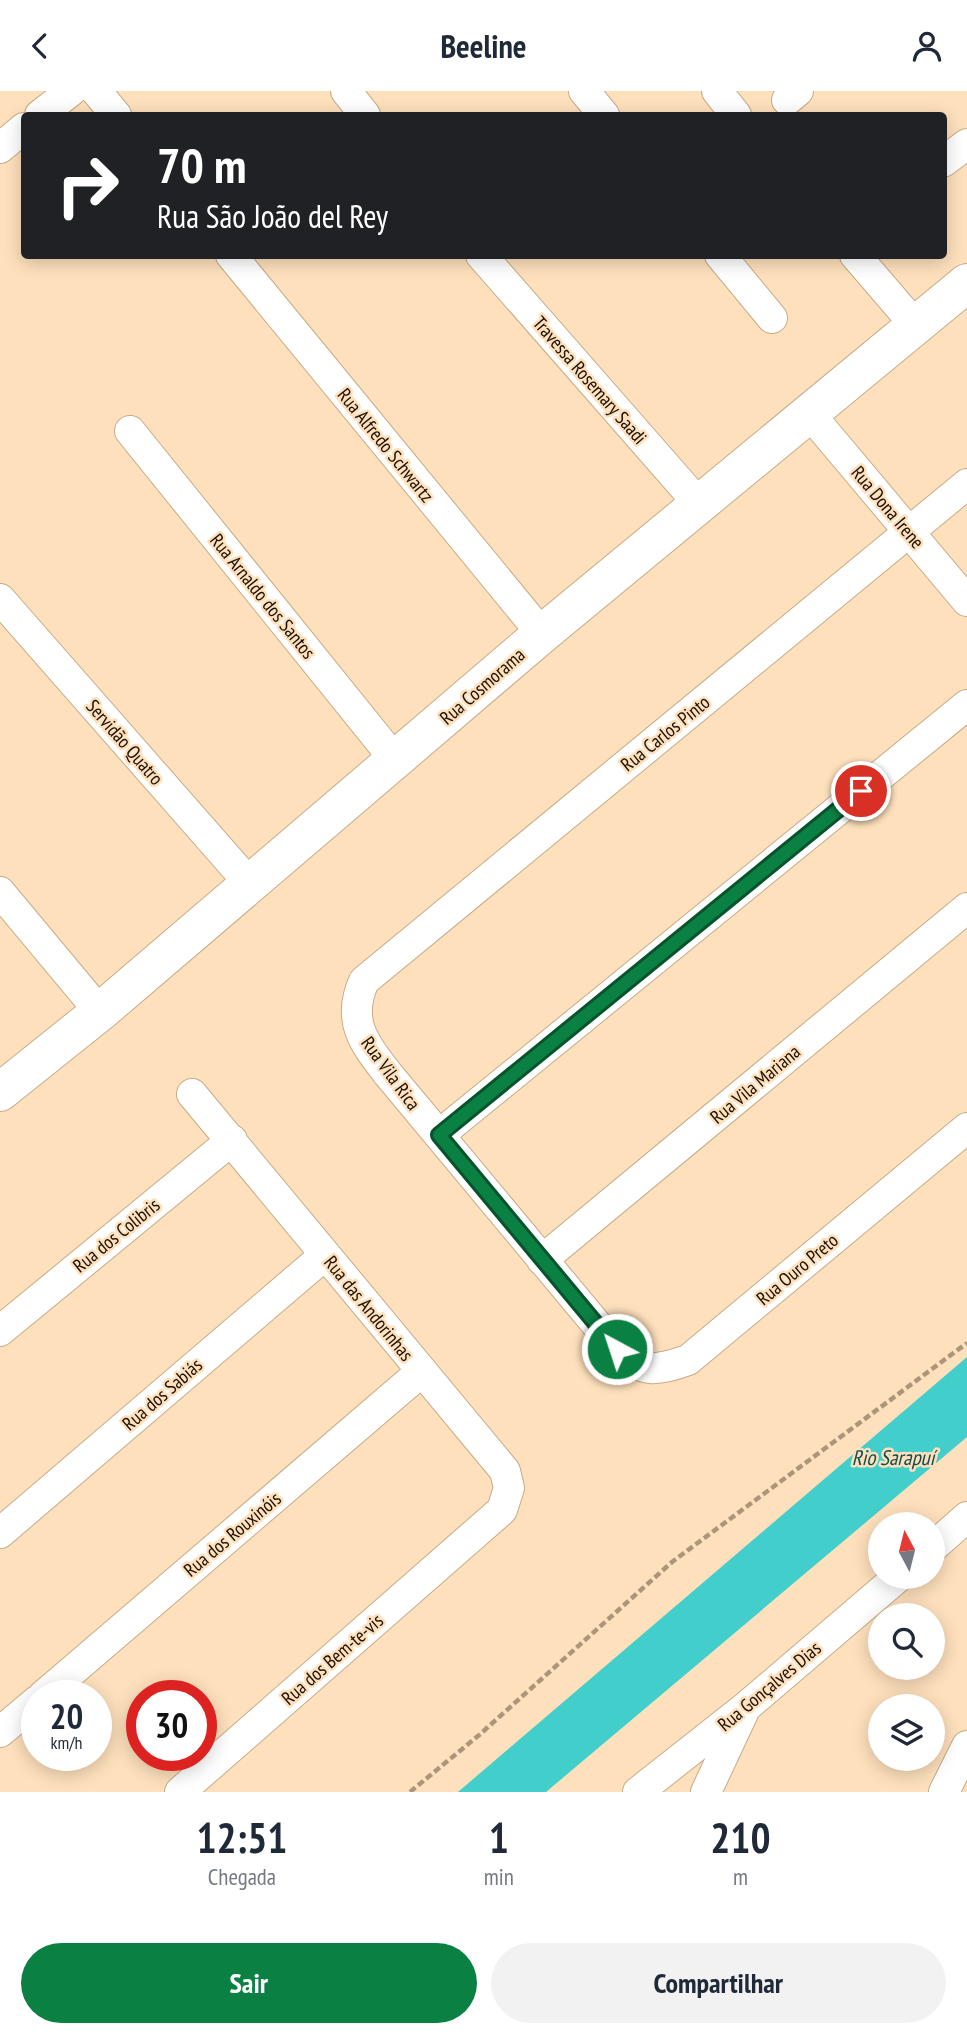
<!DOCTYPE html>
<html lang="pt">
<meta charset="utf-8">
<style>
:root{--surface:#fff;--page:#f2f2f3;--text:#1f2937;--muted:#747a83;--accent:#0b8043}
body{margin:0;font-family:"PT Sans Narrow",sans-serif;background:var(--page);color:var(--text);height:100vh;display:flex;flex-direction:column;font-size:26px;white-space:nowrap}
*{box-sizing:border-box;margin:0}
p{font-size:23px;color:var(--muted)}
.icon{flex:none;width:38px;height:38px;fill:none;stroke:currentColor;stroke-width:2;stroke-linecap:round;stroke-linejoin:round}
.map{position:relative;height:1701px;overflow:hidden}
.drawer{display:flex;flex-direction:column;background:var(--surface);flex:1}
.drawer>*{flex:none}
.hud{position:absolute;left:21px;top:21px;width:926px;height:147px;border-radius:7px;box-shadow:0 4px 18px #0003;background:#202124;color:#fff;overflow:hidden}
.needle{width:46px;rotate:353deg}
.buttons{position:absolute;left:868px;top:1421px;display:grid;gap:14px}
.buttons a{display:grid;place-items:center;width:77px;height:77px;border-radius:50%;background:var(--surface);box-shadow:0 4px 18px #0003;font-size:35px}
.speed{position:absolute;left:21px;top:1589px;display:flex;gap:14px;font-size:35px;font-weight:700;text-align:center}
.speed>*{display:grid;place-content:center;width:91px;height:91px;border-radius:50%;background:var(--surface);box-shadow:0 4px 18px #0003;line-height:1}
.speed small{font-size:18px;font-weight:400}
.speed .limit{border:10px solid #d22;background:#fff;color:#111}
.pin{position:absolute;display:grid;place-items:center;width:60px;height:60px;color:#fff;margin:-30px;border:4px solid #fff;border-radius:50%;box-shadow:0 2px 7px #0007}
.me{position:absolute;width:77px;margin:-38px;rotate:320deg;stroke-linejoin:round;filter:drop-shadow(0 0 5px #0008)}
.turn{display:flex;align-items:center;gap:24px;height:147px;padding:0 21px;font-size:32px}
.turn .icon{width:91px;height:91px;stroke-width:2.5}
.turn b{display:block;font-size:49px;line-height:60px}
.eta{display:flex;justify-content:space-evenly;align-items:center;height:119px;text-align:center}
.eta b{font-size:42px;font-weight:700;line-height:49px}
.primary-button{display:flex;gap:14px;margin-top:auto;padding:14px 21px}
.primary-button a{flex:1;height:80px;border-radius:42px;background:var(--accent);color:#fff;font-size:28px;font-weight:700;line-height:80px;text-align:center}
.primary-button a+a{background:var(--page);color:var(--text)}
header{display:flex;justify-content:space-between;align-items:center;height:91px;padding:0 21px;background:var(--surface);font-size:32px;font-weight:700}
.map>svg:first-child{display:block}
.water{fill:#42cecb}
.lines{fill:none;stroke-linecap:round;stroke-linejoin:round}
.minor-casing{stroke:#c7ab87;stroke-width:32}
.major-casing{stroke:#c7ab87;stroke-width:40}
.path{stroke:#ac9579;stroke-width:4.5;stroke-dasharray:7 3.5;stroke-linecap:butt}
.minor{stroke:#fff;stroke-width:30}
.major{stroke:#fff;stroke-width:38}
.route-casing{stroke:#07532c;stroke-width:18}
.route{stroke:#0b8043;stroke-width:12}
.labels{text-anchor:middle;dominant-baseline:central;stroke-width:5;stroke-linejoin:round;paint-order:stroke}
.street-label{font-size:19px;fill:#190f03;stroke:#fee0bc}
.water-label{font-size:21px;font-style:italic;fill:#114d4c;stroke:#fee0bc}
</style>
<header><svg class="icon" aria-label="back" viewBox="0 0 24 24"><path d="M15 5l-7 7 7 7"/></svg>Beeline<svg class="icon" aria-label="person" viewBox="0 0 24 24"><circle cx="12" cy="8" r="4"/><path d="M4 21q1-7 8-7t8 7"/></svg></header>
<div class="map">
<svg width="967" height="1701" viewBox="0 0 967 1701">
<rect width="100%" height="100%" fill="#fee0bc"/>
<path class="water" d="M967,1266V1346L546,1701H458Z"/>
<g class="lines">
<g class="minor-casing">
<path id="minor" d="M96,0L116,24
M346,0L365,24
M584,0L604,24
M717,0L736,24
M787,9L798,0
M40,24L71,0
M0,57L24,37
M943,71L967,53
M231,164L542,543
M481,164L699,413
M720,164L772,227
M855,164L916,235
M809,322L967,510
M130,340L396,670
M967,393L364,890C346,930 364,952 388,983L617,1258C642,1283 656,1280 688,1269L967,1037
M0,508L250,793
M0,801L100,921
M439,1044L967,614
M542,1169L967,817
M0,1240L232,1049
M0,1442L325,1164
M933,1456L967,1426
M43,1605L421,1281
M0,1641L37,1610
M180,1701L502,1419L509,1397L505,1380L192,1003
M638,1701L747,1615L898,1486
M706,1701L743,1622
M944,1701L967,1655"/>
</g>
<g class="major-casing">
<path id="major" d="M0,1001L100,921L542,543L967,192"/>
</g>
<path class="path" d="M410,1701L478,1645L672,1471L967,1252"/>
<use href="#minor" class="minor"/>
<use href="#major" class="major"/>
</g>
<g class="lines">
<g class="route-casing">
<path id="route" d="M617,1258L439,1044L861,700"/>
</g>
<use href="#route" class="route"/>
</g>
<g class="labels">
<g class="street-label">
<text transform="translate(590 289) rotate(49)">Travessa Rosemary Saadi</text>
<text transform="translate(386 354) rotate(51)">Rua Alfredo Schwartz</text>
<text transform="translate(888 416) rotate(50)">Rua Dona Irene</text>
<text transform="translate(263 505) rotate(51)">Rua Arnaldo dos Santos</text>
<text transform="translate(482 595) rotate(-41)">Rua Cosmorama</text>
<text transform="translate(665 642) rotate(-39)">Rua Carlos Pinto</text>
<text transform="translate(125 651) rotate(49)">Servidão Quatro</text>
<text transform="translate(391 982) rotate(54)">Rua Vila Rica</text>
<text transform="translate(755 993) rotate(-40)">Rua Vila Mariana</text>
<text transform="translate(116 1144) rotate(-39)">Rua dos Colibris</text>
<text transform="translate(797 1178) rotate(-40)">Rua Ouro Preto</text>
<text transform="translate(369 1217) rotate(51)">Rua das Andorinhas</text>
<text transform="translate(162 1303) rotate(-41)">Rua dos Sabiás</text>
<text transform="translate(232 1443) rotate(-40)">Rua dos Rouxinóis</text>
<text transform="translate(332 1568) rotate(-41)">Rua dos Bem-te-vis</text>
<text transform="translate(769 1595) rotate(-40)">Rua Gonçalves Dias</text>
</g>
<g class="water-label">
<text x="893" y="1366">Rio Sarapuí</text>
</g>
</g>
</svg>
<div class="buttons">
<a><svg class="needle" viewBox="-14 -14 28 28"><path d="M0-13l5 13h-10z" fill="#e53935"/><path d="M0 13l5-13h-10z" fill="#747a83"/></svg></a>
<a><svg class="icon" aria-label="search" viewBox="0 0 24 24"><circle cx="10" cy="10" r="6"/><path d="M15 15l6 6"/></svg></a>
<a><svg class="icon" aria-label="layers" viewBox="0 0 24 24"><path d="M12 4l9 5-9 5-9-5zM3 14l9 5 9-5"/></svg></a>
</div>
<div class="speed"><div>20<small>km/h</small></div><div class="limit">30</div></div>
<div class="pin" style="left:861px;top:700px;background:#d93025"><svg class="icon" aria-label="arrive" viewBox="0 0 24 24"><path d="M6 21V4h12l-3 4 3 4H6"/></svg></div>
<svg class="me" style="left:617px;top:1258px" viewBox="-20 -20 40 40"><circle r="17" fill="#0b8043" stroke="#fff" stroke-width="3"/><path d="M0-11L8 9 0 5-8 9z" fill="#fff"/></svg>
<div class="hud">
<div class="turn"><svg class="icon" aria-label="right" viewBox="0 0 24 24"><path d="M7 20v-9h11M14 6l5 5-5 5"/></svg><div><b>70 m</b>Rua São João del Rey</div></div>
</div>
</div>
<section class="drawer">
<div class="eta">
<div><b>12:51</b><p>Chegada</p></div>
<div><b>1</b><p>min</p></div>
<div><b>210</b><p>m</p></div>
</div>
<div class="primary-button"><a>Sair</a><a>Compartilhar</a></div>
</section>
